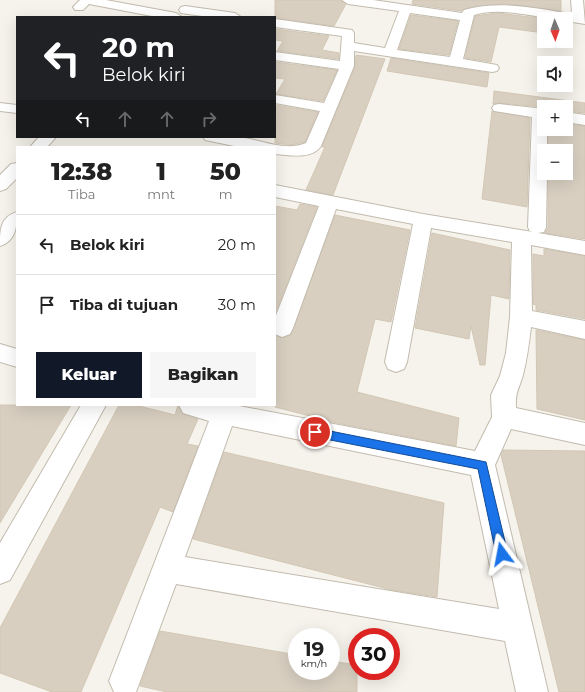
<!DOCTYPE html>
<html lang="id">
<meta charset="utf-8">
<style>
:root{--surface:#fff;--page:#f6f6f6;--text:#222;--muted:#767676;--line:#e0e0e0;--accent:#111827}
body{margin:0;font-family:Montserrat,sans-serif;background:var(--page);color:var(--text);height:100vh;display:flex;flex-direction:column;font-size:15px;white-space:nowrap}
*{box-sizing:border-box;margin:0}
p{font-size:13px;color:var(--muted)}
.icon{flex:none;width:22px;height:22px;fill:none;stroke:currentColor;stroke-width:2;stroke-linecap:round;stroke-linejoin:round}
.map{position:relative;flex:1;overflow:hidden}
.sheet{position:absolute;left:16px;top:146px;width:260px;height:260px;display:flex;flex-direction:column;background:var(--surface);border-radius:0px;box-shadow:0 4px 16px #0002}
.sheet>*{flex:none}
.banner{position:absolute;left:16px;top:16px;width:260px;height:122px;border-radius:0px;box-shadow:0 4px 16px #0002;background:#202124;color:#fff;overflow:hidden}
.needle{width:26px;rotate:178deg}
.tools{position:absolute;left:537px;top:12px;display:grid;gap:8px}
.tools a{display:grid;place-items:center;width:36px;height:36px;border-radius:0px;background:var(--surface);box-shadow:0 4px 16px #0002;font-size:20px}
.speed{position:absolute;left:288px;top:628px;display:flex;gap:8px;font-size:20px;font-weight:700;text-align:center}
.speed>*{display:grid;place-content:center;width:52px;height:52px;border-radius:50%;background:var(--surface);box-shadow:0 4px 16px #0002;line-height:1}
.speed small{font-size:10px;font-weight:400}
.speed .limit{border:6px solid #d22;background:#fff;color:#111}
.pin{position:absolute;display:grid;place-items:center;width:34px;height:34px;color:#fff;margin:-17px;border:2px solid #fff;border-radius:50%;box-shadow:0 1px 4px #0007}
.me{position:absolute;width:44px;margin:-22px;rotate:347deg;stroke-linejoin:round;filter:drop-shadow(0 0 3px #0008)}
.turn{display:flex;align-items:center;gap:14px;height:84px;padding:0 20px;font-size:18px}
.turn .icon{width:52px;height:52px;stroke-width:2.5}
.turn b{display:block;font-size:28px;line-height:34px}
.lanes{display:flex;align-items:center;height:38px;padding:0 20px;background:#0003;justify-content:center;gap:20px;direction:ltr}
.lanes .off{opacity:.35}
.eta{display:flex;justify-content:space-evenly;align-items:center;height:68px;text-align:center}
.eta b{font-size:24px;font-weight:800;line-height:28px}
.primary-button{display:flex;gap:8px;margin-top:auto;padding:8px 20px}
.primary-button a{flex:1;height:46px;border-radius:0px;background:var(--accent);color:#fff;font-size:16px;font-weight:800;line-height:46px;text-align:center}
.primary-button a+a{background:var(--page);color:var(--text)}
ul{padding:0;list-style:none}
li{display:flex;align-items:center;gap:12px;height:60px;padding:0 20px;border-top:1px solid var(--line)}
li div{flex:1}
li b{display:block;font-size:15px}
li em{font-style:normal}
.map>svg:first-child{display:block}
.building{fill:#d8cfc1;stroke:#d3c7b4}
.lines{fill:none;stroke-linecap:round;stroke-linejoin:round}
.minor-casing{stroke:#c2bbae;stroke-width:2}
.minor{fill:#fff;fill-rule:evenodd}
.route{fill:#1a73e8;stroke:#114b97}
</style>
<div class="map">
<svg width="585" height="692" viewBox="0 0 585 692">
<rect width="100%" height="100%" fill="#f6f3ec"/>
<path class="building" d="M275,0H341L346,4L334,26L275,18Z
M413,0H561V11L504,4L477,6L464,9L461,11L412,4Z
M497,13L546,19H544V33L499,27L491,62L465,58L475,16Z
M411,15L458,21L449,55L399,49Z
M275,29L329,36L322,50L339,53V59L277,51L283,41L275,40Z
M356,55L385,59L333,195L306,190L325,147H322L355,67Z
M391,58L489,73L487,87L387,71Z
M275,62L337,70L323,101L276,94L285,79L275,78Z
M494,91L585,103V113L566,111V107H544L499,103L493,104Z
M275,105L318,112L305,142L290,145L275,143Z
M492,111L530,118L527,207L482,199Z
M566,124L585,126V239L545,233L548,227V173H566V151H548V129H566Z
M300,204L317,207L275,314V206L297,210Z
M335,215L410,230L391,322L375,319L357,392L459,418L456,446L337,423L275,407V336L283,338L291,335Z
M432,233L510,250L509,299L491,295L485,365H480L471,326L469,339L415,328Z
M544,249L585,256V319L536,310V305L533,304V254L544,256Z
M536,330L585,340V420L537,409Z
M0,405H71L0,523Z
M119,405H135L175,415L178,405L183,414L198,419L187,444L198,446L173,512L160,507L81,692H52L0,673V628Z
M503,450L585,451V692H559L501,455Z
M224,452L444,503L437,597L392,590L193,539Z
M160,631L297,655V671H331V661L357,665V692H167L140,686Z"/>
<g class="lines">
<g class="minor-casing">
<path id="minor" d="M80,0H106L176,13L182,17H157L89,4L83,10H75L73,7Z
M342,0H373L462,13L464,10C500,0 535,8 572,14L571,0H583L585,24L566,21V19C535,19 504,6 474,15L463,59L497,65L499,68L497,71L492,72L354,51V66L321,146C312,160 289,155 275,154V147H239L205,140L203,137C214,137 226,136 237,137C260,139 285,152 306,143L320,111L275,103V95L324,103L339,69L275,60V52L340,61L342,36L275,27V19L352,30L354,33V43L385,48L399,11L348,4ZM410,13L460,20L450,57L397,50Z
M185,6L235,13L241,17H209L181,13L179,10L181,7Z
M0,103L17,105V113L0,111Z
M499,104L544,109V129H547V151H544V173H547L546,227L544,232L538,233L585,241V255L531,245L532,311L585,321V339L531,327C529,344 527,359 523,375C519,389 515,392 516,408L585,423V445L511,429L495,465L548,692H516L505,641L176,584L136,692H114L109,681L209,421L183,413L179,405H234L475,451L492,417L491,395L500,376L506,353L510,317L512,242L431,228L407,362L404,369L396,372L388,369L385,362L413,224L336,209L293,328L290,334L282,337L275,334V318L319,206L275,197V185L423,214L533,232H530L528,227L532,117L494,111L492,108L494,105ZM232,426L471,475L499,609L185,557Z
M566,112L585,115V125L566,122Z
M39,137H56L47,147H30Z
M17,163V178L6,189L0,191V175L11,164Z
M17,212C17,226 16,241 0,246C0,230 0,217 17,212Z
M0,344L17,349V367L0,362Z
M81,405H106L10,580L0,584V543Z"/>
</g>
<use href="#minor" class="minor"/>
</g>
<path class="route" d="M315,428L486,462L508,554L506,558L502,560L498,558L496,554L478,469L315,437L312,436L310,432L312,429Z"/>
</svg>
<div class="tools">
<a><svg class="needle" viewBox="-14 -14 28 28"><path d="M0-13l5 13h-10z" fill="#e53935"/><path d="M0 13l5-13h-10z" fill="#767676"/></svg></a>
<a><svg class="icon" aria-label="sound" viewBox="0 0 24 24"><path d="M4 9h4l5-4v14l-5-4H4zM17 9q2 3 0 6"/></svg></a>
<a>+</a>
<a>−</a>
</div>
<div class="speed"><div>19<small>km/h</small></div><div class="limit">30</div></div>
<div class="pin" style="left:315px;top:432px;background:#d93025"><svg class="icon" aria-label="arrive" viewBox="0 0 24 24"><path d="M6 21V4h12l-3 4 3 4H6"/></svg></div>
<svg class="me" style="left:502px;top:554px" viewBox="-20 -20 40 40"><path d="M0-17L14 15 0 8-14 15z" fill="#1a73e8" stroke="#fff" stroke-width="4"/></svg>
<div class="banner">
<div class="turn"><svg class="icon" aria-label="left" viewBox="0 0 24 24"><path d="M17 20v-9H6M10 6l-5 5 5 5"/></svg><div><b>20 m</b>Belok kiri</div></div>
<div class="lanes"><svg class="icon" aria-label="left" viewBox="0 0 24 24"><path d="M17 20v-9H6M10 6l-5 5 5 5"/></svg><svg class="icon off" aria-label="ahead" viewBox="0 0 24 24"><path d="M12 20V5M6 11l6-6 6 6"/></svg><svg class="icon off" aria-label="ahead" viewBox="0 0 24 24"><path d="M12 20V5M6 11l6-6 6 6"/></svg><svg class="icon off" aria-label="right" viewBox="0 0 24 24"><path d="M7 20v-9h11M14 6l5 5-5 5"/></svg></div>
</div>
<section class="sheet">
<div class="eta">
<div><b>12:38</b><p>Tiba</p></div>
<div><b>1</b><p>mnt</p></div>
<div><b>50</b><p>m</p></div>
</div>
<ul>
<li><svg class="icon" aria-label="left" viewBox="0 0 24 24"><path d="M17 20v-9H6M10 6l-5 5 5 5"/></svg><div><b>Belok kiri</b></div><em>20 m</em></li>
<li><svg class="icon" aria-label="arrive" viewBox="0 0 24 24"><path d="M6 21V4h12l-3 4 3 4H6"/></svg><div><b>Tiba di tujuan</b></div><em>30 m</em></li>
</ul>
<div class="primary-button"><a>Keluar</a><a>Bagikan</a></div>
</section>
</div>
